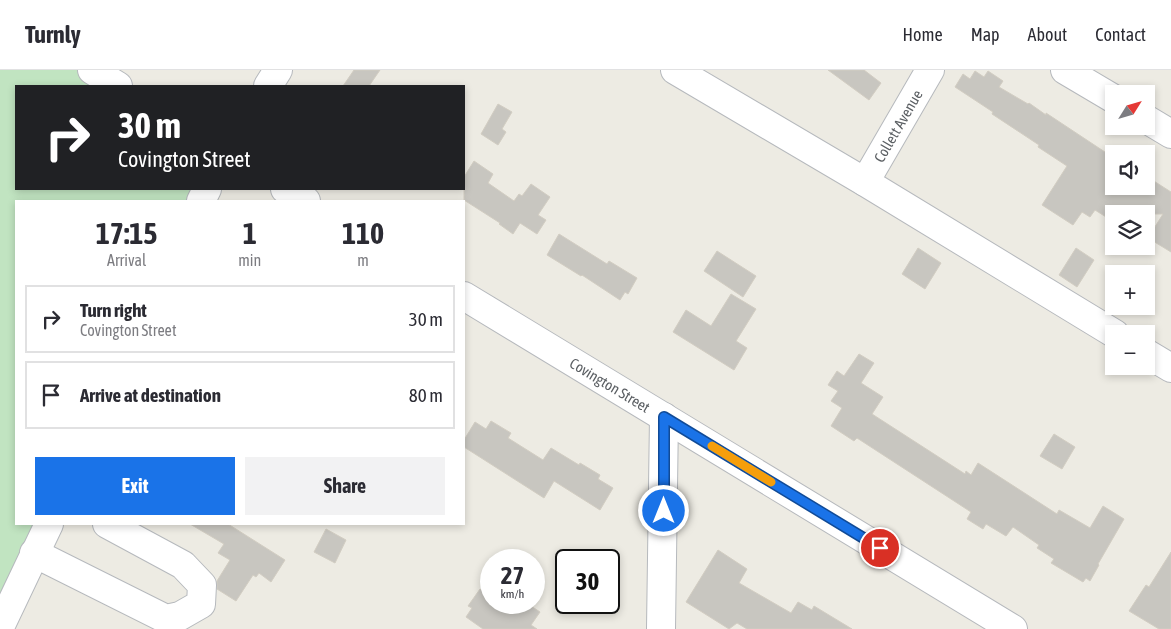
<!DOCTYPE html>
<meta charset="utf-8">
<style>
:root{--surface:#fff;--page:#f2f2f3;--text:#2b2b33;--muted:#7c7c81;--line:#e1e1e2;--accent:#1a73e8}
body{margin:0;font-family:"Asap Condensed",sans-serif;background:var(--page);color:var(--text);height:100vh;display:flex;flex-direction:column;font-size:19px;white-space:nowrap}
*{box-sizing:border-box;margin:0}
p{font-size:16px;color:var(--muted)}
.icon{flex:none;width:28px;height:28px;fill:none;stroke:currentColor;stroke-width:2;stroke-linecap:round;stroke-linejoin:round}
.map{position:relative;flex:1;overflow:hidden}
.drawer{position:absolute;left:15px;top:130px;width:450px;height:325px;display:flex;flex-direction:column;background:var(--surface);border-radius:0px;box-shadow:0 2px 8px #0003}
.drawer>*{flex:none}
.banner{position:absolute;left:15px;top:15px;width:450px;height:105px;border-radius:0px;box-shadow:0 2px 8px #0003;background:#202124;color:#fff;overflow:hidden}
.needle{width:32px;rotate:53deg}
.buttons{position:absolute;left:1105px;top:15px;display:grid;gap:10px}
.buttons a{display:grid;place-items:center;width:50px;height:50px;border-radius:0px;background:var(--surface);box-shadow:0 2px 8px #0003;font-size:25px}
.speed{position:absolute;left:480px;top:479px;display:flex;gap:10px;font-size:25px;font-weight:700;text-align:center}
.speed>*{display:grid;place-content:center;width:65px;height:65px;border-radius:50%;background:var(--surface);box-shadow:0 2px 8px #0003;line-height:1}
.speed small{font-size:12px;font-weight:400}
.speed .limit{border:2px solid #111;border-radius:8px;background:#fff;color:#111}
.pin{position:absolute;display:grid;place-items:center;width:42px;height:42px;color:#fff;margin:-21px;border:2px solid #fff;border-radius:50%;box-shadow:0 1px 5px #0007}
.me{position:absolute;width:55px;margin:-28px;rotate:0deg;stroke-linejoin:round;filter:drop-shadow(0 0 4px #0008)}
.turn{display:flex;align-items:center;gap:18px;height:105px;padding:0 20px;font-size:22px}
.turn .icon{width:65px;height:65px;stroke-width:2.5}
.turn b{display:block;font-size:35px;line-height:42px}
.eta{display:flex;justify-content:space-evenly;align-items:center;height:85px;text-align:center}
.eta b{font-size:30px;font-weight:700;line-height:35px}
.button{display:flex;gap:10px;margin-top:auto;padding:10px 20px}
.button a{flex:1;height:58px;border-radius:0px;background:var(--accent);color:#fff;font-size:20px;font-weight:700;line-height:58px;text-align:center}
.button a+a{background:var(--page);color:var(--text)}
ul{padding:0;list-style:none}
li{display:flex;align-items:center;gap:15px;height:68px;margin:0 10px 8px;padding:0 10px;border:2px solid var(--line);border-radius:0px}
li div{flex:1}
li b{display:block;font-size:19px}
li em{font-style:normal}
header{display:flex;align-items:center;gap:30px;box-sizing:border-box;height:70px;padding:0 25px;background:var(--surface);border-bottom:1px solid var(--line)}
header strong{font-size:24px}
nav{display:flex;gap:28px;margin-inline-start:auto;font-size:18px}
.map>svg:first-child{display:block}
.green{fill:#c1e4c1}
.building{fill:#c8c6c0;stroke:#d2cdc2}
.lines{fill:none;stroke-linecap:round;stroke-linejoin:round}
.minor-casing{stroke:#b6b9bd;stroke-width:30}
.minor{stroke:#fff;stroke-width:28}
.route-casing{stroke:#114b97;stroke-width:12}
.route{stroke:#1a73e8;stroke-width:9}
.slow{stroke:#f59e0b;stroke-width:9}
.labels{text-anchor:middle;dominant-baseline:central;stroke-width:4;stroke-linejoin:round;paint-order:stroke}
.street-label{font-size:15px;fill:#5b5f63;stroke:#fff}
</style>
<header>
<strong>Turnly</strong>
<nav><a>Home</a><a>Map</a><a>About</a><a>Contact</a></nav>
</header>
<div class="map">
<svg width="1171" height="559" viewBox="0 0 1171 559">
<rect width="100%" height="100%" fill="#edebe3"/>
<path class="green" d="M0,0H90L117,16H16V119H209L203,131H16V454H45L0,547Z"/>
<path class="building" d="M354,0H380L369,16H343Z
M828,0H864L881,13L869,30Z
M975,1L984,7L988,1L1003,11L999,17L1028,34L1029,33L1046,45V43L1114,88V116H1146V106L1171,122V182L1148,168L1163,144H1114V152L1095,140L1090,147L1082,142L1073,155L1042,135L1067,96L1038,77L1039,75L992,44L993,42L955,17L963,4L970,9Z
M498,34L512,42L502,59L506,62L498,75L481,64Z
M474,91L493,104L488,113L514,131L519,124L522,126L531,114L550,127L538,145L546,150L537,164L520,153L513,164L499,154L500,153L464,130V107Z
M559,164L607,194L609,191L637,208L628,224L625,222L620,230L582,205L581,206L547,185Z
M918,178L941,193L925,219L902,204Z
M1076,178L1094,190L1077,217L1059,205Z
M717,181L756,206L743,227L704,201Z
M731,224L756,239L736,271L747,278L734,300L673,262L686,240L711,256Z
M859,284L874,293L861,313L883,327L872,344L965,404L966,401L971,405L978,393L1057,444L1059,440L1090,458L1103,436L1124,449L1098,494L1099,495L1090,511L1086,508L1083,512L1051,493L1054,489L1037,478L1039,475L1013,457L1006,466L986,454L983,459L967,449L971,442L857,368L854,371L831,356L842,338L831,331L838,321L828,315L837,301L844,306Z
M491,351L511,363L508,368L543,390L551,378L579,395L580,393L600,405L598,409L613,418L600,440L554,411L544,428L464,377V370L475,352L486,359Z
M1054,364L1075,377L1062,399L1040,386Z
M190,454H228L285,490L271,512L259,503L256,507L253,505L236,531L217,519V511L230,490L218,483L224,474Z
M326,459L346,470L335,493L314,482Z
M718,480L747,499L739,513L791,543L798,532L812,540L814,536L852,559H747L737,553L729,559L686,532Z
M1171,482V559H1159L1129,541L1146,515L1149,517Z
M480,519L491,527V532H499L511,541L517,532H525L540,542L531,555L537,559H483L466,547L472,538L468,536Z"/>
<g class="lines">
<g class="minor-casing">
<g id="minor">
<path d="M92,0L118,16"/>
<path d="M675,0L865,112L1115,264"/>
<path d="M1065,0L1114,29"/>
<path d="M268,16L278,0"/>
<path d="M1146,49L1171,64"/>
<path id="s1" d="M865,112L930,0"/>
<path d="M285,119L306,131"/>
<path d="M201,131L207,119"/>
<path id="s2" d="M464,226L1013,559"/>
<path d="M1146,283L1171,298"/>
<path d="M34,483L166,549L180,546L201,534L202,515L183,495L107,454"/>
<path d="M0,557L49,454"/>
<path d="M661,559L664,347"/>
</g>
</g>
<use href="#minor" class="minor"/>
</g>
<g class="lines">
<g class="route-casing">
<path id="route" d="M664,441V347L880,478"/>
</g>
<use href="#route" class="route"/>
<path class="slow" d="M712,376L771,412"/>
</g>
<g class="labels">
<g class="street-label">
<text stroke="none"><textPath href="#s1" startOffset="65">Collett Avenue</textPath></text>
<text stroke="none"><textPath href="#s2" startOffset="171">Covington Street</textPath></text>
</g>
</g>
</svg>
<div class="buttons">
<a><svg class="needle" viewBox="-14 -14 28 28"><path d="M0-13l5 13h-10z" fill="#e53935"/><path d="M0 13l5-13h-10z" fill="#7c7c81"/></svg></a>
<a><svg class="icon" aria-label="sound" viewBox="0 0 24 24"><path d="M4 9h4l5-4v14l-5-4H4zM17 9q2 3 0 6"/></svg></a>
<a><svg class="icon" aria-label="layers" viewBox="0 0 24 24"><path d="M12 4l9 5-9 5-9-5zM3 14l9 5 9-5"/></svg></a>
<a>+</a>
<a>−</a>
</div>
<div class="speed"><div>27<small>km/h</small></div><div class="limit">30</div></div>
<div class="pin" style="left:880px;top:478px;background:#d93025"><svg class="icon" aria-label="arrive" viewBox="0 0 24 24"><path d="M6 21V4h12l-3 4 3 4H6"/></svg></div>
<svg class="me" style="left:664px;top:441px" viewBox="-20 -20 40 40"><circle r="17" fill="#1a73e8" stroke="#fff" stroke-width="3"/><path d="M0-11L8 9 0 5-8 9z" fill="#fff"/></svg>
<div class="banner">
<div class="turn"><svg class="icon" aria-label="right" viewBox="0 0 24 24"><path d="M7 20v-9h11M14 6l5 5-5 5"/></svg><div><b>30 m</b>Covington Street</div></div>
</div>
<section class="drawer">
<div class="eta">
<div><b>17:15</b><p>Arrival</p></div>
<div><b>1</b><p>min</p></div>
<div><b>110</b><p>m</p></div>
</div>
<ul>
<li><svg class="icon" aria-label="right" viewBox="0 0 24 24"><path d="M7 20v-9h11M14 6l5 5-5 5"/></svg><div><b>Turn right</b><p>Covington Street</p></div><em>30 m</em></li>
<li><svg class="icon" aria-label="arrive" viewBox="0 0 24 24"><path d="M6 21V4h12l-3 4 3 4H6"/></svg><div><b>Arrive at destination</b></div><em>80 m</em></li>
</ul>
<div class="button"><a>Exit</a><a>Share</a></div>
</section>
</div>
